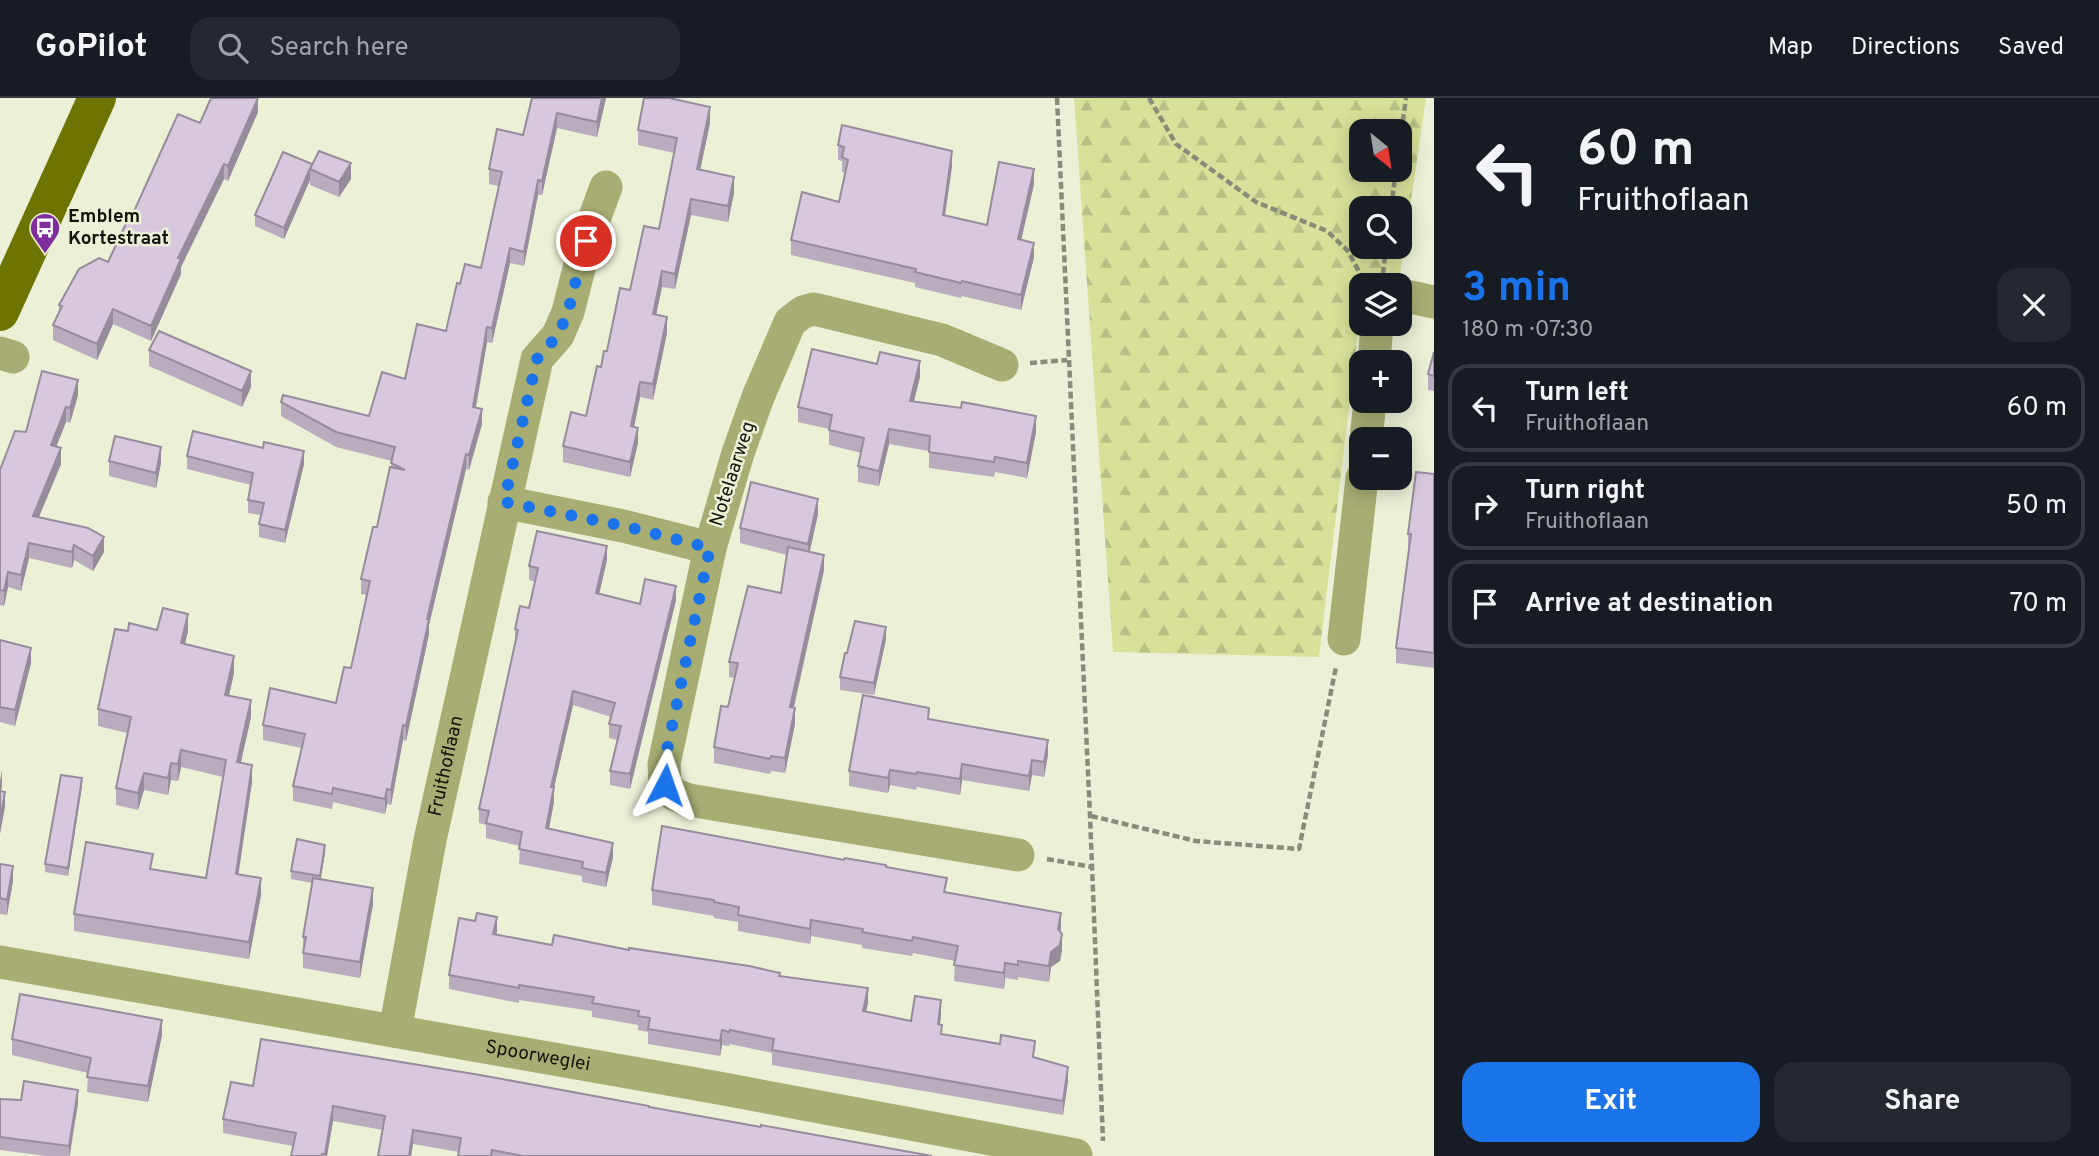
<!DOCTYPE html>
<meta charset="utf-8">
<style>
:root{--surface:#171b24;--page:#242831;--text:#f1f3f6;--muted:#9ea1a6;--line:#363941;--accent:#1a73e8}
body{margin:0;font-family:Overpass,sans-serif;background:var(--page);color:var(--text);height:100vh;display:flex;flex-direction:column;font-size:26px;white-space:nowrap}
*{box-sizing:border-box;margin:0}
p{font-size:23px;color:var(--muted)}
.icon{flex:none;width:38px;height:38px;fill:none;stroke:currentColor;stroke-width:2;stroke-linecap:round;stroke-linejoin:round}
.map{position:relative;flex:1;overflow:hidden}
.sheet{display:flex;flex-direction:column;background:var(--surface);width:665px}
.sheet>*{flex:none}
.guide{background:#171b24;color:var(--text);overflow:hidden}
.needle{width:46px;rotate:150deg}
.fabs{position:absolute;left:1349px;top:21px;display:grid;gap:14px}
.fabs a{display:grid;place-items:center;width:63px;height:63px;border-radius:14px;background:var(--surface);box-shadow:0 4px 18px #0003;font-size:35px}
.pin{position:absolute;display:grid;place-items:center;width:60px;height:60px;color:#fff;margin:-30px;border:4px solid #fff;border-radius:50%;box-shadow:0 2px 7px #0007}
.me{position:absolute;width:77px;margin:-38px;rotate:4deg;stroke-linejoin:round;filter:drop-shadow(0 0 5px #0008)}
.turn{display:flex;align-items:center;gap:24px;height:147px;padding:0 28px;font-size:32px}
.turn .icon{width:91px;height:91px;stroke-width:2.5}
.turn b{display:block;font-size:49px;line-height:60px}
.round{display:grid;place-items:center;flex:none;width:74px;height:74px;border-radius:21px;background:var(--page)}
.head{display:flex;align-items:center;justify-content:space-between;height:119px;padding:0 28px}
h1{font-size:42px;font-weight:700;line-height:52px;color:var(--accent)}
.action{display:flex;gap:14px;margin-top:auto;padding:14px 28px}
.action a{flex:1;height:80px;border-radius:21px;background:var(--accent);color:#fff;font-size:28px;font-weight:700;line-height:80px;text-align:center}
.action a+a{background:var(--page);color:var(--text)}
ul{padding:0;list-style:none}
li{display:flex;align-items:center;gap:21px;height:88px;margin:0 14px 10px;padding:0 14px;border:4px solid var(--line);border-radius:21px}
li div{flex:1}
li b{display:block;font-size:26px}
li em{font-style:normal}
header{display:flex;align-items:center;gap:42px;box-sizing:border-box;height:98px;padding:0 35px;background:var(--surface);border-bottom:2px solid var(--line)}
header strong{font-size:33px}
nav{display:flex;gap:38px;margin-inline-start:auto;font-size:24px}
.search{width:490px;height:63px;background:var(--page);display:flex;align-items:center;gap:18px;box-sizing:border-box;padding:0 24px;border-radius:21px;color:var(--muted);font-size:26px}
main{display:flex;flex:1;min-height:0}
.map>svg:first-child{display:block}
.forest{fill:url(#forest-firs);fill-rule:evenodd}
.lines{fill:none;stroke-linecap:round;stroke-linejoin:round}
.path{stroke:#898c7a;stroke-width:4.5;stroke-dasharray:7 3.5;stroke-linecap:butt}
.minor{stroke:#a7ad73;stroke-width:33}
.primary{stroke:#6e7402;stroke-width:38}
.wall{fill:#b9acbe}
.shaded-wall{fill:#968c9b}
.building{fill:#d7c8dd;stroke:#968c9b;stroke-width:2}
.route{stroke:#1a73e8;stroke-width:12;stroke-dasharray:0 21.6}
.labels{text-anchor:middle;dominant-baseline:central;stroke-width:5;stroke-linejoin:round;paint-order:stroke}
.poi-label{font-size:19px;font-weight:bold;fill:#14150d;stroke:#ecf0d7;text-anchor:start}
.street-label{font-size:19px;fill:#14150d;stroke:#ecf0d7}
</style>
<header>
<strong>GoPilot</strong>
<div class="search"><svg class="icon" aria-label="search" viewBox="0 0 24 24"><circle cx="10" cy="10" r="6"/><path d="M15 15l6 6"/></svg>Search here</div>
<nav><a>Map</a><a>Directions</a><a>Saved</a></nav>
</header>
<main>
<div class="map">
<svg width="1434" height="1058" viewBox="0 0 1434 1058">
<defs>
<pattern id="forest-firs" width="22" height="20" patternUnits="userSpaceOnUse" patternTransform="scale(1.75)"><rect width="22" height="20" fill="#d8e09a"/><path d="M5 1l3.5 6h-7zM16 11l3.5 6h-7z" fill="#b8bf84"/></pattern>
</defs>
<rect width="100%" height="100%" fill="#ecf0d7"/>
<path class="forest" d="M1074,0H1426L1400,177L1376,187H1362L1361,210L1319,559L1113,554ZM1362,33H1400V72H1362ZM1362,110H1400V149H1362Z"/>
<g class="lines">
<path class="path" d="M1057,0L1090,718L1103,1043
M1149,0L1176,46L1256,104L1327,133L1348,153L1366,187
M1400,44L1406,0
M1391,110L1396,72
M1383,176L1386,149
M1030,265L1067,262
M1091,718L1196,743L1299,751L1336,569
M1047,761L1092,769"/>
<g class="minor">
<path d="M1400,200L1406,198L1434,204"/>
<path d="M0,255L13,259"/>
<path d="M1374,264L1377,226"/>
<path d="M1002,267L942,242L814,211L803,214L790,224L758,299L738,355L710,450L664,666L665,687L675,697L689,702L1018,757"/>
<path d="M1366,341L1370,303"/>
<path d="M504,404L623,428L710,450"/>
<path d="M1344,541L1362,380"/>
<path id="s1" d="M0,864L713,989L1076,1057"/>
<path id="s2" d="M395,933L430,742L537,261L558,237L568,214L586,143L606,89"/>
</g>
<path class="primary" d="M0,214L97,0"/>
</g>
<path class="wall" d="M532,0H606L597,39L557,30L542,97H538L524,168L510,165L492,245L487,244L476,310L482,326L469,372L466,371L429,527V536L406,643L403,642L391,707L387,706L385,716L333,704L332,711L293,703V688L302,650L263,642V627L336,605L351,570L367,497L361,496V481L377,429L391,369L392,363L336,349L281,318V304L369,318L405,281L446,233L460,186L481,170L499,88L489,86V71L523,37Z
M258,14L228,83L224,81L181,169V176L151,243L113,226L97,262L53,242V227L59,215V207L108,164L131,120L200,25Z
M710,25L700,72L734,95L728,124L691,117L675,191L662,189L656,217L667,235L653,302L640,299L634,329L638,345L630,379L563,364V348L586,318L601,269L659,131L674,55L638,47V32Z
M838,47L952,68L945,117L987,127L1034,86L1021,142L1034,159L1021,212L962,198L961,200L915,189V185L791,157V142L839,104L845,75L842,74V63L838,62Z
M283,54L351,81L339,99L310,87V82L284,141L255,128V117Z
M149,252L251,289L242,309L149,268Z
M1434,254V293L1428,292V276Z
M920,279L914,303L1036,334L1027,380L995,374L994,379L929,370V353L889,346L879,388L858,384V368L861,355L829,347V331L798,324V309Z
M78,297L70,325L66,324L56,349L61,366L39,419L104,454L93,473L74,462L72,470L29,460L21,493L8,489L4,508L0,507V372L26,334Z
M187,358L304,366L285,445L259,439V426L261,417L248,415V402L251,387L187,371Z
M109,363L161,365L156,390L109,378Z
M1434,376V570L1396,565V550L1409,452H1408V436Z
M818,416L809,454L824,472L794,610L795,626L785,675L771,673L770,676L714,665V649L728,609L735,580L729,579V564L781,495L787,457L740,445V430Z
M607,462L599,496L640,506L676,502L630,691L610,687V673L617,642L609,640V626L611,619L573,607L554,689V704L549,731L613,759L606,789L582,784V778L519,766L520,748L486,740V727L479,725V711L515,544V531L529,510L535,484L529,482V468Z
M157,532L188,533L185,546L234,575L229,598L251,619L241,664L252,684L238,776L261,797L249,861L74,833V816L153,771L206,780L223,679L181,669L178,683L171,682L168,697L144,692L138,712L116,707V690L127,635L98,628V611Z
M886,541L874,597L840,592V579L847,555Z
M0,542L31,565L15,628L0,624Z
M929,621L1048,657L1044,679L1032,677L1029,693L962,682L960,697L917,689L916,692L890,687L888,695L849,688V673Z
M82,688L68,778L45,774V766Z
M325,755L320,781L373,806L360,880L303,870V839L312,785L291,781V773Z
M0,766L13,783L7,817L0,816Z
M886,769L947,794L1061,830L1062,852L1060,863L1051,869L1049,884L1018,879V882L1005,880L1004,891L954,883L955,863L913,855L912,858L862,850V847L811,838L810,846L738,833V824L714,820V818L652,807V792Z
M497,833L496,836L552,847L629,852L780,878L868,905L866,914L911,923L941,917L940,926L942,936L1035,959L1068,983L1063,1017L772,967V955L730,946L729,948L722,947L720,958L648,946V934L638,932V927L592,919V913L519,902V905L449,891V877Z
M162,937L148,1004L87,994L88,975L12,957V941Z
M253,988L649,1010L932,1058H458L459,1054L413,1046L411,1058H378L383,1032L333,1023L327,1058H291L293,1048L223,1035V1021Z
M0,1001L78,1005L70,1058H46L0,1052Z"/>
<path class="shaded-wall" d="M258,0V14L228,83V68Z
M602,0H606L597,39V24Z
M710,9V25L697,87V71Z
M557,15V30L542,97V83Z
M952,53V68L943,131V117Z
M351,65V81L339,99V84Z
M224,66V81L181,169V176L151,243V228L178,160Z
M310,71V82L284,141V130Z
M1034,71V86L1018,156V141Z
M734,79V95L728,124V108Z
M538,82V97L524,168V154Z
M691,101V117L675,191V176Z
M1034,145V159L1021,212V197Z
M510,150V165L492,245V230Z
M662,173V189L653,232V216Z
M113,211V226L97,262V246Z
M667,219V235L653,302V286Z
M487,229V244L473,324V309Z
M920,263V279L910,318V303Z
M251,273V289L242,309V293Z
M78,282V297L70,325V310Z
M640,284V299L631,344V328Z
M66,309V324L51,362V347Z
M482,311V326L469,372V357Z
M1036,318V334L1027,380V365Z
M638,330V345L630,379V364Z
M889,331V346L879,388V373Z
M161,349V365L156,390V375Z
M61,350V366L33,433V418Z
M304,353V366L285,445V432Z
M466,356V371L429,527V536L406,643V628L427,521Z
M818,401V416L808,462V446Z
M104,439V454L93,473V458Z
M29,445V460L21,493V477Z
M74,447V462L72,470V454Z
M607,448V462L596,509V495Z
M824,457V472L790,625V609Z
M8,474V489L4,508V493Z
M676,488V502L630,691V676Z
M188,516V533L181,562V545Z
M886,529V541L874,597V585Z
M31,550V565L15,628V612Z
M234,558V575L225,614V597Z
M573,593V607L551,703V689Z
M251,602V619L237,681V664Z
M795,610V626L785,675V660Z
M403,627V642L391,707V692Z
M1048,642V657L1044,679V664Z
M181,652V669L178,683V666Z
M1032,662V677L1029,693V678Z
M171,665V682L168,697V680Z
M962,666V682L960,697V681Z
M252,667V684L236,793V776Z
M2,672V688L0,698V683Z
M890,672V687L888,695V680Z
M144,675V692L138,712V695Z
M82,680V688L68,778V770Z
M554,689V704L546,745V730Z
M387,691V706L385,716V701Z
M5,694V709L0,736V721Z
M613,745V759L606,789V775Z
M325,747V755L320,786V778Z
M13,768V783L7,817V802Z
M261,780V797L249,861V844Z
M373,790V806L360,880V864Z
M1061,815V830L1058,846V831Z
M497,819V833L493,850V836Z
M811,822V838L810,846V831Z
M1062,836V852L1060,863L1051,869L1049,884V868L1051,854Z
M1005,865V880L1004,891V875Z
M868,890V905L863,928V913Z
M941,902V917L938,941V926Z
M162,922V937L148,1004V988Z
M722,932V947L720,958V943Z
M1068,969V983L1063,1017V1003Z
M78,992V1005L69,1058V1048Z
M333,1008V1023L327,1058H325Z
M413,1032V1046L411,1058H409Z"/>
<path class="building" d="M211,0H258L228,68L224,66L178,160L181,161L151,228L113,211L97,246L53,227L62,208L59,207L79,171L99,160L108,164L129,119L131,120L178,16L200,25Z
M532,0H602L597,24L557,15L542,83L538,82L524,154L510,150L492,230L487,229L473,309L482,311L469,357L466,356L427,521H429L406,628L403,627L391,692L387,691L385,701L333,690L332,696L293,688L305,636L263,627L270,590L336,605L344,569L351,570L370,483L361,481L373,429H377L390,369L405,372L391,365L395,349L336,334L281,304L283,297L369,318L382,274L405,281L417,226L446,233L457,185L460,186L465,166L481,170L502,74L489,71L497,31L523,37Z
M644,0H669L710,9L697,71L734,79L728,108L691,101L675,176L662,173L653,216L667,219L653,286L640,284L631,328L638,330L630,364L563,348L571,314L586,318L597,268L601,269L604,253H607L620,190L630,192L644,128L659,131L677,40L638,32Z
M842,27L952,53L943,117L987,127L999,64L1034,71L1018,141L1034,145L1021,197L962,183L961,185L915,174L916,171L791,142L802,94L839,104L848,62L842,59L844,49L838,47Z
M319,53L351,65L339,84L310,71Z
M283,54L312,66L284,130L255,117Z
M159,233L251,273L242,293L149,252Z
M812,251L877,266L880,254L920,263L910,303L961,310L962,304L1036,318L1027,365L995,359L994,364L929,354L930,338L889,331L879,373L858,368L864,340L829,332L832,317L798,309Z
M1434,254V278L1428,276Z
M42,273L78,282L70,310L66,309L51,347L61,350L33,418L88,430L104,439L93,458L74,447L72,454L29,445L21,477L8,474L4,493L0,492V372L15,333L26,334Z
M193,333L263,350L264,344L304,353L285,432L259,426L264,405L248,402L253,375L187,358Z
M115,338L161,349L156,375L109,363Z
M1416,374L1434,376V555L1396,550L1411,436H1408Z
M751,384L818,401L808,446L740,430Z
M537,433L607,448L596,495L640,506L645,481L676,488L630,676L610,673L621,628L609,626L615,605L573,593L551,689H554L546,730L613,745L606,775L582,770L583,764L519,751L522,734L486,725L489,713L479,711L518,532L515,531L520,508L529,510L538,470L529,468Z
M788,449L824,457L790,609L795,610L785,660L771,658L770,661L714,649L721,608L728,609L738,565L729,564L748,488L781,495Z
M163,510L188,516L181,545L234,558L225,597L251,602L237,664L252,667L236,776L261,780L249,844L74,816L86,744L153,756L150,771L206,780L226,662L181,652L178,666L171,665L168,680L144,675L138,695L116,690L131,619L98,611L115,531L128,533L129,525L157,532Z
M855,523L886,529L874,585L840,579L845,555H847Z
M0,542L31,550L15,612L0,609Z
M863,597L929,610L928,621L1048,642L1044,664L1032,662L1029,678L962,666L960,681L917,674L916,676L890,672L888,680L849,673Z
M61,677L82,680L68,770L45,766Z
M0,693L5,694L0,721Z
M662,728L844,762L845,760L886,767V769L947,780L944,794L1061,815L1058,831L1062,836L1060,847L1051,854L1049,868L1018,863V867L1005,865L1004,875L954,867L958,848L913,839L912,843L862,834L863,831L811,822L810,831L738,817L739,809L714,804V802L652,792Z
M297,741L325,747L320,778L291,773Z
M0,766L13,768L7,802L0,800Z
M313,780L373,790L360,864L303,855L306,839H303Z
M477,815L497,819L493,836L552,847L554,837L629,852V850L749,868L780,875L779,878L868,890L863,913L911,923L915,898L941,902L938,926L942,927L941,936L1000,946L1001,937L1035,943L1033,959L1068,969L1063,1003L772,952L774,941L730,932L729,934L722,932L720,943L648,931L650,920L638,918L639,913L592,905L594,899L519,887V890L449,877L459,820L475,823Z
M20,896L162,922L148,988L87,979L91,960L12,941Z
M261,941L480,977L649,1008V1009L761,1029V1027L932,1058H523L492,1052L491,1058H458L461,1040L413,1032L409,1058H378L385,1018L333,1008L325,1056H322L321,1058H291L296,1035L223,1021L231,984L253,988Z
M24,983L78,992L69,1048L0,1039V1001L21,1002Z"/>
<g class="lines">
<path class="route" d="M586,143L568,214L558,237L537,261L504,404L624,428L710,450L664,666L665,687"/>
</g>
<defs>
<g id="bus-pin" transform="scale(1.575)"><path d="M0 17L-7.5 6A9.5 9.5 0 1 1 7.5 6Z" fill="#7f2c9c" stroke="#ecf0d7"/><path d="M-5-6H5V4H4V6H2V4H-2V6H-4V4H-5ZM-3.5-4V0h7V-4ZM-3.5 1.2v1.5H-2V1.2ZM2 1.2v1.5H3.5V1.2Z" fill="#fff"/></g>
</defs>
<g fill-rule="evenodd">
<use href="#bus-pin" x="45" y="130"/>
</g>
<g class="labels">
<g class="poi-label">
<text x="68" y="119">Emblem<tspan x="68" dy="22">Kortestraat</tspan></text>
</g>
<g class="street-label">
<text transform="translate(733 376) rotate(-72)">Notelaarweg</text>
<text stroke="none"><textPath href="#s2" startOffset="270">Fruithoflaan</textPath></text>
<text stroke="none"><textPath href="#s1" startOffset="546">Spoorweglei</textPath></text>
</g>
</g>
</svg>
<div class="fabs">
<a><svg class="needle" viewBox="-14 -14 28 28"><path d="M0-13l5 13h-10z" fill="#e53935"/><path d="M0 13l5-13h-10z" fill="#9ea1a6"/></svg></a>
<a><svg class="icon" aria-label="search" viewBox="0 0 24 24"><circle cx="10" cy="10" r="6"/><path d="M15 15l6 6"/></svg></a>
<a><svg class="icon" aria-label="layers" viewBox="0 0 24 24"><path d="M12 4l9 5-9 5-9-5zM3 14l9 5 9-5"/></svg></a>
<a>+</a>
<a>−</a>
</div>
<div class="pin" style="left:586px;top:143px;background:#d93025"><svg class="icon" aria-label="arrive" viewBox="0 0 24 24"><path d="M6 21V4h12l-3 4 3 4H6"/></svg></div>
<svg class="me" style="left:665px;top:687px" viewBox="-20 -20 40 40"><path d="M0-17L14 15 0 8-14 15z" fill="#1a73e8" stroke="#fff" stroke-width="4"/></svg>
</div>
<section class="sheet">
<div class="guide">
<div class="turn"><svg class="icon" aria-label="left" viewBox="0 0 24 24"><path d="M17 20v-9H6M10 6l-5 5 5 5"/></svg><div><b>60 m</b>Fruithoflaan</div></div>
</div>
<div class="head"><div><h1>3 min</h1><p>180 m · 07:30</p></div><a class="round"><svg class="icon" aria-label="close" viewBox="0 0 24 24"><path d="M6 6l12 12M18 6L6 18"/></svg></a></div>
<ul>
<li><svg class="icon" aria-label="left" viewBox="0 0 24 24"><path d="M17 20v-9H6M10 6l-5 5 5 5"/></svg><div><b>Turn left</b><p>Fruithoflaan</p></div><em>60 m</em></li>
<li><svg class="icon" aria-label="right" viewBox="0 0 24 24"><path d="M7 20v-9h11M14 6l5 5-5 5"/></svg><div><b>Turn right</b><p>Fruithoflaan</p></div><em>50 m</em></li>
<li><svg class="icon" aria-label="arrive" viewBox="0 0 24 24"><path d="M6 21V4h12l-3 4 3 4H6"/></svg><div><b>Arrive at destination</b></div><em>70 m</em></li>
</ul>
<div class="action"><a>Exit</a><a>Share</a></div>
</section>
</main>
